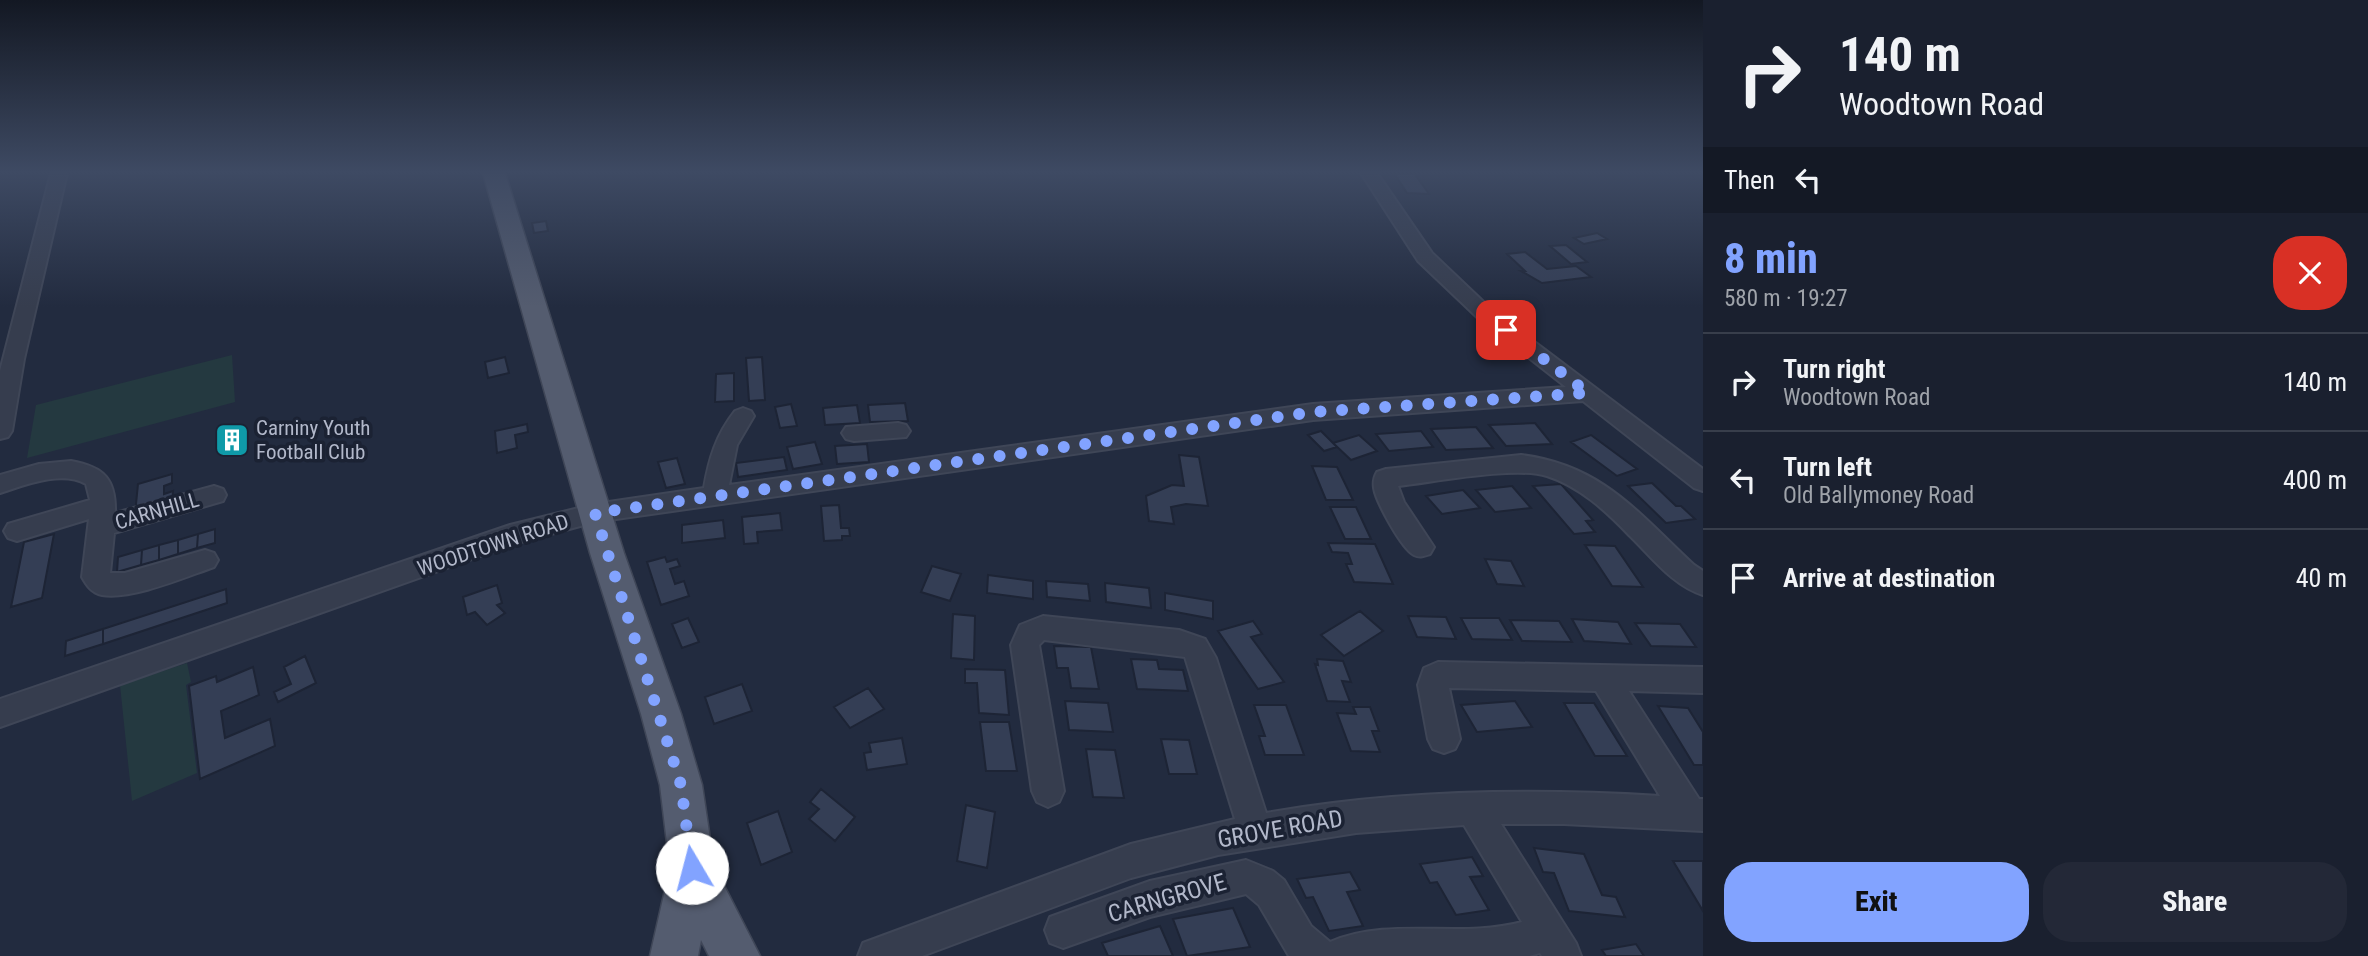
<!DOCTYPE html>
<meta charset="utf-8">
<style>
:root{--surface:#1a202f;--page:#232837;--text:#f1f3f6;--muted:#9fa3aa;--line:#383e4b;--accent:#82a3ff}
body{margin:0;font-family:"Roboto Condensed",sans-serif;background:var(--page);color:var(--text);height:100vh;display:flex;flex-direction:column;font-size:26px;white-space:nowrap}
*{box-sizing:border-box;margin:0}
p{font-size:23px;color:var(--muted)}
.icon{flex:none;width:38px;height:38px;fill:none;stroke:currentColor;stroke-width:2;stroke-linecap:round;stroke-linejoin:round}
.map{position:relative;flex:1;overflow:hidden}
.sheet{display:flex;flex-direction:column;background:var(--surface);width:665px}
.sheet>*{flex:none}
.guide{background:#1a202f;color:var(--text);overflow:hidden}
.pin{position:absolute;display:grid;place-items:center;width:60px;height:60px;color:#fff;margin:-30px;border-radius:14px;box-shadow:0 4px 10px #0006}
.me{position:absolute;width:77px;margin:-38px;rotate:352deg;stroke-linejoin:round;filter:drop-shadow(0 0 5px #0008)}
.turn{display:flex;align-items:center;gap:24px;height:147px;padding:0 21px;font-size:32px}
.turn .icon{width:91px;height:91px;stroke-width:2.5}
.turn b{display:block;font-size:49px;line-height:60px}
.then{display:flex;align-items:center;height:66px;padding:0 21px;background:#0003;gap:14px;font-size:26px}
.round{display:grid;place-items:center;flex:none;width:74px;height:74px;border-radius:28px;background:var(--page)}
.headline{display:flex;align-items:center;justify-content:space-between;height:119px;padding:0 21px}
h1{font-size:42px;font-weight:800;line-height:52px;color:var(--accent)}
.primary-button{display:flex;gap:14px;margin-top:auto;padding:14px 21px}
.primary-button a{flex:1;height:80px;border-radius:28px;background:var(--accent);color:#111;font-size:28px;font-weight:800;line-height:80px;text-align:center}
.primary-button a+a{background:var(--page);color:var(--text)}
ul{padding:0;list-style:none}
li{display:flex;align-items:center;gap:21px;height:98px;padding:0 21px;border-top:2px solid var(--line)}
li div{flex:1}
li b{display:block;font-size:26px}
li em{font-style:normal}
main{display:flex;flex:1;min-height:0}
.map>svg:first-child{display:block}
.green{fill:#243940}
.building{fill:#343e55;stroke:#1d2435;stroke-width:2}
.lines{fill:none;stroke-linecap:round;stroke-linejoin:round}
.minor-casing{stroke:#3f4657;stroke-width:4}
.major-casing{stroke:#3f4657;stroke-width:3}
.minor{fill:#363d4e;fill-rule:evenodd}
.major{fill:#545c6f;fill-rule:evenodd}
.route{stroke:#82a3ff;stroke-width:12;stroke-dasharray:0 21.6}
.labels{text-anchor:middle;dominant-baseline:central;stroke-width:7;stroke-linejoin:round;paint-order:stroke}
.poi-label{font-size:21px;fill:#b2b8ca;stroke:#1b2233;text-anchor:start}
.street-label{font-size:21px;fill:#b2b8ca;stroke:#1b2233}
.near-street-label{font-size:24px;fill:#b2b8ca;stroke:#1b2233}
</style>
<main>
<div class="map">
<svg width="1703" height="956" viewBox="0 0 1703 956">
<rect width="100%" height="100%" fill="#222b3f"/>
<path class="green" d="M232,355L235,402L27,458L36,405Z
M187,663L191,682L186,685L197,773L132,801L120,685Z"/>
<path class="building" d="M1394,173H1414L1429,194L1407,193Z
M546,221L548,231L534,233L532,223Z
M1597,233L1607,239L1584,244L1574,238Z
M1566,245L1587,262L1571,264L1550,246Z
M1525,252L1547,269L1576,266L1591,277L1542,283L1521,271H1525L1507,254Z
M505,357L509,373L488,378L485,362Z
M762,357L765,400L749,401L746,358Z
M734,373V401L715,402L716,374Z
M905,403L908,421L870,422L868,405Z
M791,404L797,426L780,428L775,407Z
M857,405L860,423L825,425L823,408Z
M1535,423L1552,444L1506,446L1489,425Z
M527,424L528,432L515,435L517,448L497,453L495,431Z
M1476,427L1493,448L1446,450L1431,429Z
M238,428L240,448L225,452L224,432Z
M1321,431L1337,447L1324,451L1308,435Z
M1421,431L1433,447L1389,451L1376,434Z
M1359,435L1377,451L1351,460L1333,443Z
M1591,435L1637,469L1617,476L1571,442Z
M815,442L822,464L793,469L787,447Z
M867,444L869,462L837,464L835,446Z
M1179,455L1199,457L1208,506L1186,504L1171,507L1174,524L1149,521L1146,496L1172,485L1184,486Z
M784,457L787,470L738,477L736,463Z
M677,458L685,484L666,488L658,462Z
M1312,466L1337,467L1353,500H1326Z
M172,474V483L164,486V494L173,491L172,504L135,514L138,484Z
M1652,483L1676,506H1681L1695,519L1666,523L1628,486Z
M1561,484L1593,520L1586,521L1595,532L1574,534L1533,486Z
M1512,486L1531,508L1495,512L1476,490Z
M1463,490L1480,508L1442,514L1426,496Z
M839,505L841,528H849L850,536H842V540L824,541L821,506Z
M1330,507H1356L1371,539H1345Z
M780,513L782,530L757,532L758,543L744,544L742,517Z
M723,520L725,538L682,543V525Z
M215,529V543L197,548L198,534Z
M54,534L42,598L11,607L24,542Z
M198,534L197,548L178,554V540Z
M178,540V554L159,560V545Z
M1328,543L1375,544L1393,584L1354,582L1346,564H1352L1348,553L1332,552Z
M159,545V560L141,565L142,550Z
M1585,545L1615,546L1643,587L1612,586Z
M142,550L141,565L117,572L118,557Z
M665,557L667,562L677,559L680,566L670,569L675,584L684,581L689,596L661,605L647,562Z
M1485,559L1511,561L1524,586L1497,584Z
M932,566L961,574L950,601L921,592Z
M988,575L1033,581V599L987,593Z
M1046,581L1088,584L1090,601L1047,597Z
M1105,583L1149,588L1151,608L1106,602Z
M497,585L502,603L497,605L505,613L487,625L475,612L467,615L463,597Z
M226,589L227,603L103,644V629Z
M1165,593L1213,601V619L1165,610Z
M1360,611L1383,631L1344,656L1321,635Z
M953,614L975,616L974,660L951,658Z
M1408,616L1446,617L1456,639L1417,637Z
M688,618L699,642L682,648L672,624Z
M1461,618H1499L1512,640L1472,639Z
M1572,619L1618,622L1631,644L1584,641Z
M1510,620L1559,621L1572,642L1522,641Z
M1253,621L1262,634L1251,637L1284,682L1258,689L1218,631Z
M1635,623L1680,624L1696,647L1651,646Z
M103,629V644L65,656L66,641Z
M1054,646L1091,647L1099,689L1071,688L1068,668H1057Z
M305,656L316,683L278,702L274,692L291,684L284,667Z
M1131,659L1157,660L1159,669L1183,670L1188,691L1137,689Z
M1317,659L1343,661L1351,682L1342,681L1350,702L1327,701L1315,664L1318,665Z
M253,667L259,695L221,711L225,738L270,719L275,746L200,779L189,686L216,676L217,682Z
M965,669L1005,670L1009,715L979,713L977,683H965Z
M742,684L752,711L714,724L705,697Z
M868,688L884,709L850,728L834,707Z
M1065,701L1108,703L1113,732L1069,730Z
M1515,701L1532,727L1477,732L1461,705Z
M1564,703H1594L1627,756H1595Z
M1254,705H1286L1304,755H1265L1259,736H1265Z
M1658,706L1688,708L1703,732V765H1694Z
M1353,707H1370L1379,731H1372L1380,752L1351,751L1337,713L1356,714Z
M980,722H1009L1017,771H986Z
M902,738L907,764L867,770L864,753L871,752L869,743Z
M1161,739L1189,740L1197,774H1169Z
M1086,749L1115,750L1124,798L1093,797Z
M821,789L855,817L835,841L809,819L819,809L810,802Z
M966,805L995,812L987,868L957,861Z
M778,811L792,852L761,865L747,823Z
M1534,848L1584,854L1602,895L1616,897L1625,917L1569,911L1554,873L1543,872Z
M1472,857L1483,876L1470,877L1489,910L1456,915L1437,882L1430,883L1420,864Z
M1673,861H1703V911Z
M1350,872L1360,890L1347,892L1363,926L1329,931L1313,897L1306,898L1297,879Z
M1233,908L1250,947L1187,956L1173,919Z
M1160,926L1173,956H1108L1102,943Z
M1636,944L1644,956H1606L1602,950Z"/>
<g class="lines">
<g class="minor-casing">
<path id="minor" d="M51,173H67L24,359L12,431L8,437L0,439V371Z
M1361,173H1377L1432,253L1492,310L1703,469V491L1694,488L1583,401L1313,420L595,522L514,544L0,727V699L510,525L595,504L704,488C709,459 716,435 735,411L743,408L751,411L754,416L737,445L729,485L1313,404L1566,387L1478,318L1418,261Z
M898,423L906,425L910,431L906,437L854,441L846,439L842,433L846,427Z
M1521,455C1602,465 1638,513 1694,565L1703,571V595C1672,585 1652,557 1629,535C1606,511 1579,486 1547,476C1515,466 1434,482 1398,486L1404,502L1434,547L1430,554C1424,556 1420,558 1414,555C1402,549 1376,502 1374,488C1373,481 1374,477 1377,472L1386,469Z
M71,461C104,467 116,479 115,513L214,486L223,489L226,495L223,501L114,533L110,573H125L205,550L214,553L218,560L214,567C185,577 132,600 102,595C92,593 87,586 82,577L89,519L17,541L8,538L4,531L8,524L90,500L86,484C61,470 25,485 0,493V475L39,464Z
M1043,616L1179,630L1205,639L1216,658L1266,813C1396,790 1529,788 1660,796L1596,691L1449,688L1460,739L1455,749L1444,753L1433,749L1428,739L1418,685L1424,668L1438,662L1703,667V693L1629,691L1699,799H1703V831L1564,824H1501L1576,943L1581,956H1542L1540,953L1529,956H1289L1259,905L1246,894L1150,917L1063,948L1050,943L1045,930L1050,917L1150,881L1246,860L1273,871L1284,880L1311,926L1330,942C1391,916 1459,939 1522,922L1464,825L1356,833L1218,855L1131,878L922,956H858L863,943L1131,844L1235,819L1185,657L1044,640L1039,645L1064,791L1059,802L1048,807L1037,802L1032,791L1011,645L1020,625Z"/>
</g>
<g class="major-casing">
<path id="major" d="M483,173H505L624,553L681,714L702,785L714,866L760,956H709L701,940L698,956H650L670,868L660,785L641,714L590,553Z"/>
</g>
<use href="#minor" class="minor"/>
<use href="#major" class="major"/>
</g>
<linearGradient id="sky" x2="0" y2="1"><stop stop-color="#131823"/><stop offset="0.56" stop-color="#3e4a63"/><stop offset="1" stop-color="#3e4a63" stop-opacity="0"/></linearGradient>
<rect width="1703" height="307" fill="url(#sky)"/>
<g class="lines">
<path class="route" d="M692,868L681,785L595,513L1313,412L1588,393L1506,330"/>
</g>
<defs>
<g id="building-square" transform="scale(1.75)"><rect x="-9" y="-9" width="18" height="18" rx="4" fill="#0f9aa8" stroke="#1b2233"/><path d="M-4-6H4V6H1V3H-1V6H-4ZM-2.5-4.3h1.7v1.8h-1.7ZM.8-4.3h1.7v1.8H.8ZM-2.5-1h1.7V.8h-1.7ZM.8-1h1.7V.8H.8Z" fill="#fff"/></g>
</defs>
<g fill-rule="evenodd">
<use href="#building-square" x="232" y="440"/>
</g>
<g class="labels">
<g class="poi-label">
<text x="256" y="428">Carniny Youth<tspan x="256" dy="24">Football Club</tspan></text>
</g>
<g class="street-label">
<text transform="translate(157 511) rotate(-16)">CARNHILL</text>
<text transform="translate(493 545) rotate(-18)">WOODTOWN ROAD</text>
</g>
<g class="near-street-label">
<text transform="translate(1280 829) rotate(-10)">GROVE ROAD</text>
<text transform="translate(1167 898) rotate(-16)">CARNGROVE</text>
</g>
</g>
</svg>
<div class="pin" style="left:1506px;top:330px;background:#d93025"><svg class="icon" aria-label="arrive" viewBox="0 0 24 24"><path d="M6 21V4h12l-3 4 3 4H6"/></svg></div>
<svg class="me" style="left:692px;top:868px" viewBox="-20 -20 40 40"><circle r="19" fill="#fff"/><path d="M0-13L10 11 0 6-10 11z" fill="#82a3ff"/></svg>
</div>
<section class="sheet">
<div class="guide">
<div class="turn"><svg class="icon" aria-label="right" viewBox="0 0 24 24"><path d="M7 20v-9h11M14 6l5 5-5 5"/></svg><div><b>140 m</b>Woodtown Road</div></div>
<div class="then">Then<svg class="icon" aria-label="left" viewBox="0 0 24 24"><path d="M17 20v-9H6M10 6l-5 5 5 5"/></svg></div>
</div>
<div class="headline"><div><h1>8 min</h1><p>580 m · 19:27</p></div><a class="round" style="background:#d93025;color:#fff"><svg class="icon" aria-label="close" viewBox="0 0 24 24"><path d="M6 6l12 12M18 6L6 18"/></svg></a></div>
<ul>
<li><svg class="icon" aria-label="right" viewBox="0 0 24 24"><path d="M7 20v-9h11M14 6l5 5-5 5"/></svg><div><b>Turn right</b><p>Woodtown Road</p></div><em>140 m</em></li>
<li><svg class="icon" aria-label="left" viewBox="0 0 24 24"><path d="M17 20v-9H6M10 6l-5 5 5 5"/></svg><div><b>Turn left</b><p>Old Ballymoney Road</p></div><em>400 m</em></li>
<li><svg class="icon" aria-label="arrive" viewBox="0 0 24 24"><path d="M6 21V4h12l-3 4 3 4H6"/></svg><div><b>Arrive at destination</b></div><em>40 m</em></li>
</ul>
<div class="primary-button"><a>Exit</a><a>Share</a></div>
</section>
</main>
